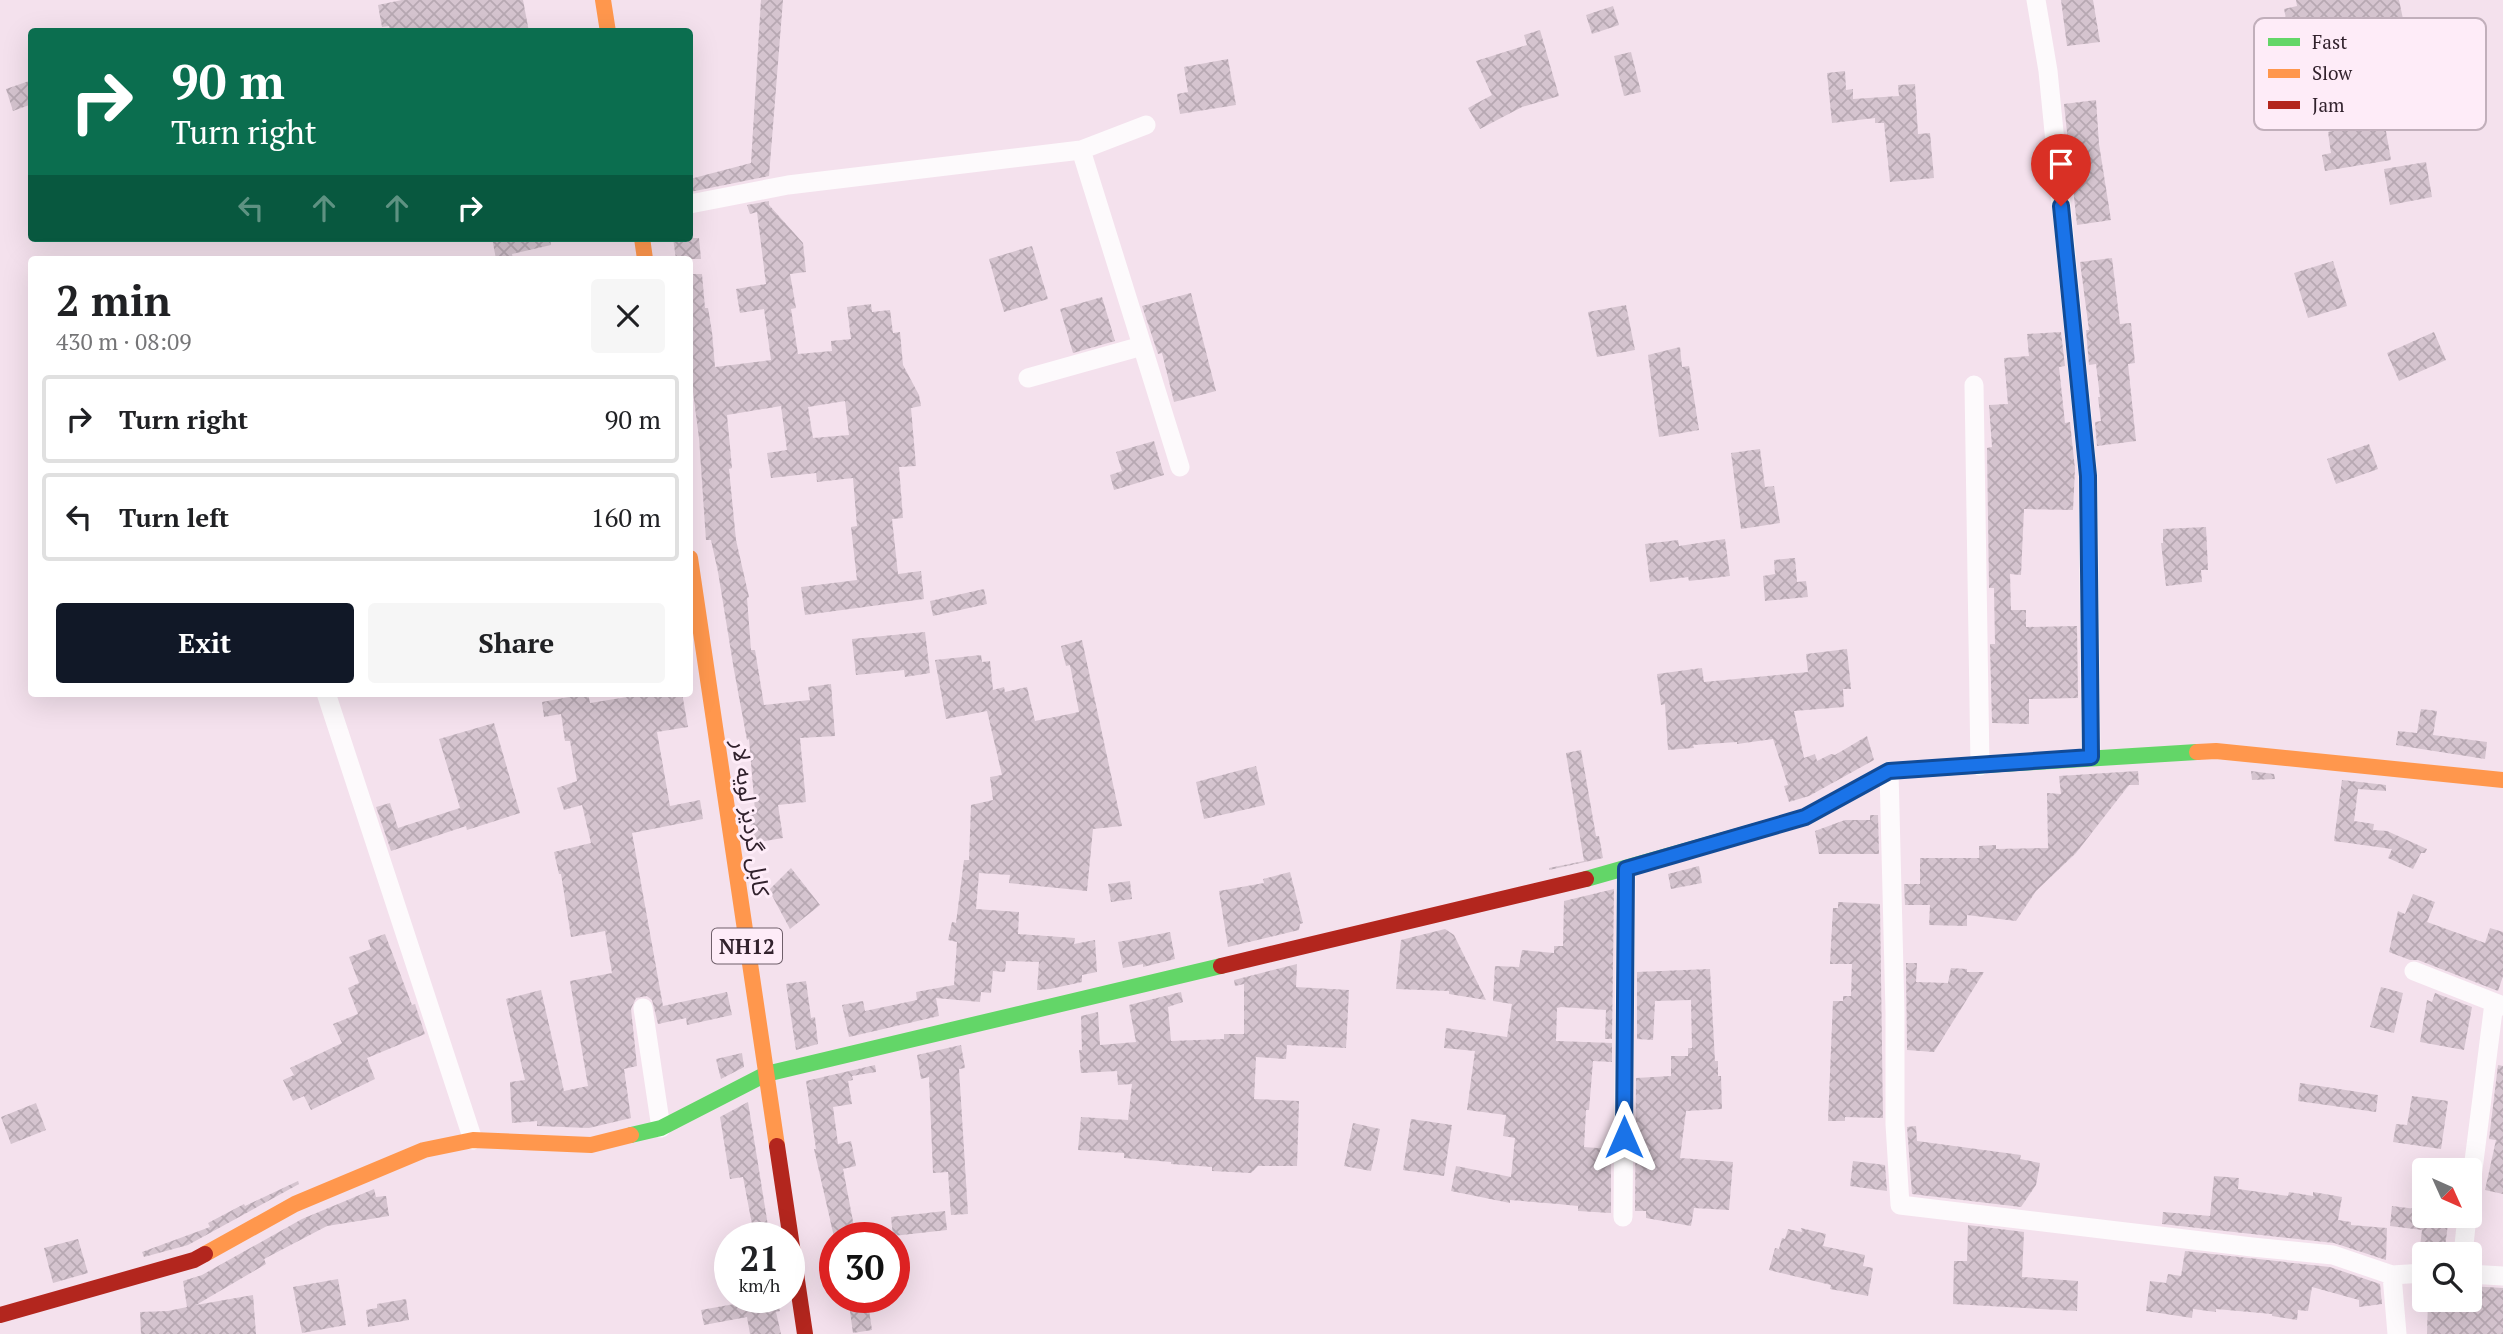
<!DOCTYPE html>
<meta charset="utf-8">
<style>
:root{--surface:#fff;--page:#f6f6f6;--text:#202124;--muted:#757577;--line:#e0e0e0;--accent:#111827}
body{margin:0;font-family:"PT Serif","Noto Sans Arabic",serif;background:var(--page);color:var(--text);height:100vh;display:flex;flex-direction:column;font-size:26px;white-space:nowrap}
*{box-sizing:border-box;margin:0}
p{font-size:23px;color:var(--muted)}
.icon{flex:none;width:38px;height:38px;fill:none;stroke:currentColor;stroke-width:2;stroke-linecap:round;stroke-linejoin:round}
.map{position:relative;flex:1;overflow:hidden}
.drawer{position:absolute;left:28px;top:256px;width:665px;height:441px;display:flex;flex-direction:column;background:var(--surface);border-radius:7px;box-shadow:0 7px 28px #0002}
.drawer>*{flex:none}
.top-card{position:absolute;left:28px;top:28px;width:665px;height:214px;border-radius:7px;box-shadow:0 7px 28px #0002;background:#0b6e4f;color:#fff;overflow:hidden}
.needle{width:46px;rotate:135deg}
.fabs{position:absolute;left:2412px;top:1158px;display:grid;gap:14px}
.fabs a{display:grid;place-items:center;width:70px;height:70px;border-radius:7px;background:var(--surface);box-shadow:0 7px 28px #0002;font-size:35px}
.speed{position:absolute;left:714px;top:1222px;display:flex;gap:14px;font-size:35px;font-weight:700;text-align:center}
.speed>*{display:grid;place-content:center;width:91px;height:91px;border-radius:50%;background:var(--surface);box-shadow:0 7px 28px #0002;line-height:1}
.speed small{font-size:18px;font-weight:400}
.speed .limit{border:10px solid #d22;background:#fff;color:#111}
.pin{position:absolute;display:grid;place-items:center;width:60px;height:60px;color:#fff;margin:-72px -30px;border-radius:50% 50% 50% 0;rotate:-45deg;box-shadow:0 0 7px #0007}
.pin .icon{rotate:45deg}
.me{position:absolute;width:77px;margin:-38px;rotate:0deg;stroke-linejoin:round;filter:drop-shadow(0 0 5px #0008)}
.turn{display:flex;align-items:center;gap:24px;height:147px;padding:0 28px;font-size:32px}
.turn .icon{width:91px;height:91px;stroke-width:2.5}
.turn b{display:block;font-size:49px;line-height:60px}
.lanes{display:flex;align-items:center;height:66px;padding:0 28px;background:#0003;justify-content:center;gap:35px;direction:ltr}
.lanes .off{opacity:.35}
.round{display:grid;place-items:center;flex:none;width:74px;height:74px;border-radius:7px;background:var(--page)}
.overview{display:flex;align-items:center;justify-content:space-between;height:119px;padding:0 28px}
h1{font-size:42px;font-weight:600;line-height:52px}
.action{display:flex;gap:14px;margin-top:auto;padding:14px 28px}
.action a{flex:1;height:80px;border-radius:7px;background:var(--accent);color:#fff;font-size:28px;font-weight:600;line-height:80px;text-align:center}
.action a+a{background:var(--page);color:var(--text)}
ul{padding:0;list-style:none}
li{display:flex;align-items:center;gap:21px;height:88px;margin:0 14px 10px;padding:0 14px;border:4px solid var(--line);border-radius:7px}
li div{flex:1}
li b{display:block;font-size:26px}
li em{font-style:normal}
.map>svg:first-child{display:block}
.building{fill:url(#building-cross-hatch);fill-rule:evenodd}
.lines{fill:none;stroke-linecap:round;stroke-linejoin:round}
.street{stroke:#fdfafc;stroke-width:19}
.fast{stroke:#63d668;stroke-width:16}
.slow{stroke:#ff974d;stroke-width:16}
.jam{stroke:#b3261e;stroke-width:16}
.route-casing{stroke:#114b97;stroke-width:18}
.route{stroke:#1a73e8;stroke-width:12}
.labels{text-anchor:middle;dominant-baseline:central;stroke-width:6;stroke-linejoin:round;paint-order:stroke}
.shield{fill:#feecf8;stroke:#6f5f6a;stroke-width:2}
.shield-label{font-size:21px;font-weight:bold;fill:#32222d}
.street-label{font-size:23px;fill:#32222d;stroke:#feecf8}
.key{fill:#feecf8;stroke:#c1afbb;stroke-width:2}
.key-label{font-size:19px;fill:#32222d}
</style>
<div class="map">
<svg width="2503" height="1334" viewBox="0 0 2503 1334">
<defs>
<pattern id="building-cross-hatch" width="8" height="8" patternUnits="userSpaceOnUse" patternTransform="scale(1.75)"><rect width="8" height="8" fill="#d5c4cf"/><path d="M0 0l8 8M0 8l8-8" fill="none" stroke="#b7a8b2"/></pattern>
</defs>
<rect width="100%" height="100%" fill="#f4e1ed"/>
<path class="building" d="M402,0H523L529,32H390L389,26L382,27L378,5Z
M761,0H783L769,176L690,192V179L751,163Z
M2061,0H2093L2100,42L2067,46Z
M2296,0H2399L2415,76L2299,101L2285,33L2289,32L2284,9L2297,6Z
M1613,6L1619,25L1592,34L1586,15Z
M1540,30L1559,96L1522,107L1480,129L1468,108L1492,95L1476,61L1527,45L1524,35Z
M1631,52L1641,92L1624,96L1614,56Z
M1228,59L1236,105L1180,114L1177,94L1188,92L1184,67Z
M1845,71L1846,90L1853,89V99L1899,96L1898,85L1915,84L1918,134L1930,133L1934,178L1890,182L1884,123H1875V118L1832,123L1827,73Z
M32,80V104L13,111L6,89Z
M2096,100L2099,144L2111,220L2077,225L2064,104Z
M2384,120L2391,160L2325,171L2322,155L2331,153L2328,132Z
M2426,162L2432,197L2390,205L2384,169Z
M769,201V205L803,243L806,272L790,274L796,308L791,309L798,354L832,351L831,341L851,339L847,307L871,304L872,312L890,310L893,333L900,332L903,365L919,395L921,406L911,408L916,466L899,467L903,518L892,519L898,574L921,571L924,599L805,615L801,587L857,580L851,527L857,526L853,478L817,482L816,473L771,478L767,453L787,450L781,406L727,415L732,468L729,469L736,540L749,597L747,598L751,650H755L764,705L810,700L808,687L831,684L835,736L800,738L806,802L778,805L783,838L753,843L749,812L755,811L749,739L747,740L734,670L718,572L711,540H706L699,438L690,369V274H702L705,308H708L712,332L715,367L771,360L764,309L740,313L736,289L766,284L757,212L750,214L747,205ZM845,401L849,435L813,438L808,407Z
M492,238H550L551,245L512,254L513,259H496Z
M673,238H699L701,259H676Z
M1032,246L1048,299L1004,312L989,259Z
M2112,258L2120,324L2131,323L2135,363L2128,364L2136,441L2097,446L2095,422L2101,421L2098,397H2100L2096,364L2089,365L2086,330H2089L2080,262Z
M2333,261L2347,306L2308,318L2294,273Z
M1191,293L1216,391L1174,402L1162,353L1158,354L1142,306Z
M1102,297L1115,341L1073,353L1060,309Z
M1626,305L1635,350L1597,357L1588,312Z
M2061,332L2065,366L2059,367L2065,423L2070,422L2075,469L2073,510L2024,509L2021,575L2010,574L2011,610H2026V627L2077,626L2078,698L2029,699V724L1992,723L1990,644H1995L1994,588H1989L1987,448L1992,447L1989,405L2008,404L2004,358L2029,356L2027,334Z
M2434,332L2446,360L2399,381L2387,353Z
M1680,347L1682,367L1689,366L1699,430L1659,437L1648,355Z
M1154,441L1164,475L1114,490L1110,475L1122,471L1116,452Z
M2369,444L2378,469L2336,484L2327,459Z
M1760,449L1765,487L1774,486L1780,523L1741,529L1731,453Z
M2206,527L2208,570H2201L2202,582L2166,586L2161,543H2163V529Z
M1725,539L1730,576L1689,581L1688,577L1650,582L1645,544L1678,540L1679,546Z
M1795,558L1797,582L1806,581L1808,597L1765,601L1763,576L1775,574L1774,560Z
M984,589L987,604L933,616L930,601Z
M925,632L930,673L905,677L904,670L856,675L852,639Z
M1082,640L1122,826L1093,829L1087,891L1009,883L1010,875L979,873L976,909L1019,912L1018,934L1075,938L1074,944L1095,940L1097,972L1082,975V982L1050,989L1037,990L1039,962L1006,961L1005,972L993,971L991,993L981,992L980,1002L936,998L939,1016L849,1037L842,1005L863,1001L865,1011L917,1000L916,992L954,985L957,942L948,940L952,922L956,923L964,860H969L971,805L993,800L990,777L1002,775L987,711L946,719L935,660L981,655L982,662L990,661L993,690L1004,687L1005,692L1027,687L1035,721L1079,712L1070,665L1066,666L1061,646Z
M1847,649L1851,689H1843L1844,707L1794,711L1804,758L1815,754L1817,761L1831,754L1835,755L1867,736L1874,760L1809,796L1789,802L1784,786L1788,785L1773,739L1737,744V742L1693,745L1694,748L1668,750L1665,704L1661,705L1657,674L1702,668L1704,682L1808,672L1806,654Z
M568,693H588L590,703L652,693H682L688,727L657,732L670,806L700,800L703,819L632,833L663,1006L727,992L732,1015L687,1025L686,1018L658,1024L652,1000L647,996L636,998L631,1009L637,1066L624,1069L631,1118L589,1128L537,1126V1121L512,1123L510,1082L525,1080L506,999L541,990L564,1091L588,1086L570,981L612,973L605,931L571,937L561,874H559L554,852L591,843L582,805L564,810L557,788L577,781L570,741H565L561,714L544,717L542,702L569,697Z
M2421,709L2437,711L2433,735L2487,742L2485,759L2396,745L2398,731L2417,733Z
M494,723L520,813L467,830L466,826L391,851L376,807L390,803L398,828L460,808L439,739Z
M1581,750L1596,836H1599L1603,858L1549,870V868L1584,861L1566,753Z
M1256,766L1265,805L1204,819L1196,782Z
M2138,771L2139,785H2129L2076,853L2036,891L2016,921L1967,915V926L1929,925L1930,905H1905L1904,884H1920V858H1979V846L1996,845V849L2048,848L2047,793L2061,794L2059,776Z
M2251,771L2274,774L2275,779L2252,780Z
M2342,780L2386,785V791L2358,789L2354,821L2374,824L2373,830L2387,831L2427,849L2425,853H2421L2413,869L2388,858L2392,849L2334,841Z
M1870,815H1878L1879,854H1819L1815,831L1845,820H1870Z
M1699,866L1702,883L1671,889L1668,874Z
M791,868L820,905L790,929L769,890Z
M1290,872L1303,923L1300,924L1299,930L1228,947L1219,891L1264,883L1263,879Z
M1130,881L1132,899L1111,902L1108,884Z
M1614,889L1612,1039H1605L1606,1010L1561,1007L1557,1008L1556,1041L1612,1043V1062L1593,1061L1589,1110H1586L1584,1147L1611,1149V1213L1578,1211V1206L1558,1204L1510,1200V1203L1451,1191L1456,1166L1511,1177L1515,1138L1503,1136L1506,1115L1467,1110L1475,1051L1444,1048L1446,1028L1507,1037L1512,1004L1493,1001L1495,966L1519,967L1522,950L1554,953V946H1563L1564,901Z
M2413,894L2435,902L2427,922L2485,943L2490,928L2503,932V976L2498,991L2418,960H2410L2389,952L2398,911L2405,914Z
M1838,902L1880,904L1883,1118L1845,1117V1121H1828L1833,1001H1843V996H1851L1852,964H1830L1833,908H1838Z
M1445,929L1454,935L1486,1000L1449,994V991L1396,989L1401,940Z
M1170,932L1175,959L1143,967V964L1123,968L1118,942Z
M385,934L412,1005L415,1004L425,1034L367,1058L375,1079L311,1110L304,1096L293,1101L283,1080L294,1075L290,1068L342,1043L333,1024L358,1014L348,988L359,983L349,957L371,949L368,940Z
M1906,963H1917L1916,982L1948,983L1951,968L1967,969V972H1984L1934,1052L1907,1050Z
M1297,964L1296,987L1349,990L1346,1048L1287,1045L1286,1059L1256,1057L1254,1099L1299,1101L1297,1166H1258L1251,1173L1212,1171V1167L1171,1164V1162L1124,1158V1153L1078,1150L1081,1117L1128,1120L1132,1084L1118,1085L1117,1071L1081,1073L1079,1050H1082L1081,1016L1098,1012L1100,1045L1136,1042L1129,1005L1181,992L1183,1002L1168,1007L1171,1041L1224,1039V1034H1244V984L1235,986L1234,980Z
M1710,969L1715,1061H1718V1076H1721L1722,1109L1686,1111L1680,1158L1733,1162L1729,1210L1694,1208L1691,1226L1646,1218V1211H1635L1636,1078L1671,1076V1056H1688V1048H1692L1691,1000L1655,1001L1653,1040L1637,1039V972Z
M806,981L811,1018L815,1017L818,1044L796,1050L786,984Z
M2381,987L2403,993L2394,1033L2370,1027Z
M2435,993L2472,1007L2464,1050L2420,1042L2427,1000L2432,1002Z
M961,1045L965,1068L959,1069L968,1214L951,1215L948,1172L933,1173L929,1077L921,1079L917,1055Z
M742,1053L744,1067L721,1079L716,1059Z
M875,1065L876,1072L852,1076L853,1080L848,1081L852,1104L833,1107L838,1144L851,1141L856,1166L843,1169L856,1237H834L814,1149H816L806,1081Z
M2498,1065L2503,1066V1194L2485,1190L2496,1140L2489,1139Z
M2300,1083L2378,1095L2376,1112L2298,1101Z
M2412,1096L2448,1101L2441,1149L2393,1142L2396,1124L2407,1125Z
M748,1102L769,1232L754,1235L743,1177L730,1179L720,1117Z
M36,1103L46,1130L11,1144L1,1117Z
M1411,1119L1452,1125L1444,1176L1403,1170Z
M1353,1123L1380,1129L1371,1171L1344,1166Z
M1916,1126L1917,1141L2021,1155L2020,1159L2040,1163L2036,1185L2021,1207L1912,1194L1907,1127Z
M1853,1161L1885,1165L1887,1191L1850,1186Z
M2214,1176L2239,1178L2238,1189L2288,1196L2289,1192L2313,1196V1192L2342,1197L2338,1220L2351,1222V1225L2387,1228L2386,1260L2334,1243L2162,1224L2163,1212L2210,1216Z
M298,1181L299,1184L188,1245L144,1257L142,1252L210,1227L208,1223L244,1204L245,1206Z
M374,1189L376,1197L386,1196L389,1216L327,1226L264,1259L266,1264L196,1305L253,1295L256,1334H141L140,1312L168,1311L187,1307L183,1281L202,1275L302,1219Z
M2392,1206L2424,1210V1220V1216H2449L2444,1255H2419L2422,1230L2390,1226Z
M945,1211L947,1230L893,1236L891,1217Z
M1968,1225L2024,1232L2022,1277L2078,1281L2077,1311L1953,1304L1954,1261H1967Z
M1801,1228L1826,1234L1823,1246L1865,1255L1863,1266L1873,1268L1868,1296L1830,1289L1831,1285L1769,1270L1775,1248L1779,1249L1782,1238L1785,1239L1788,1229L1802,1232Z
M78,1239L88,1273L53,1283L44,1248Z
M2185,1251L2330,1267L2380,1284L2382,1304L2359,1307V1300L2312,1287L2308,1311L2298,1310L2297,1320L2272,1316V1314L2216,1309V1312L2193,1309L2192,1318L2146,1311L2150,1281L2166,1283L2168,1274L2181,1276Z
M338,1279L346,1325L302,1333L293,1287Z
M2469,1286L2503,1288V1334H2427L2428,1300H2469Z
M750,1297H778L780,1311L776,1312L781,1334H750L747,1317L704,1325L701,1310L751,1301Z
M848,1297H867L872,1330L853,1333Z
M406,1299L409,1320L368,1327L366,1310L377,1308V1304Z"/>
<g class="lines">
<path class="street" d="M2036,0L2048,71L2088,476L2091,757
M1081,150L1180,467
M690,204L788,185L1081,150L1146,125
M1028,378L1142,346
M1974,385L1980,766
M326,693L473,1140
M1889,771L1895,1012V1124L1900,1205L2252,1247L2333,1255L2392,1275L2397,1334
M2414,971L2503,1006
M643,1008L661,1128
M2469,1201L2494,1003
M1623,1217L1626,869
M2463,1255L2467,1216
M2469,1274L2503,1276
M2392,1275L2424,1273"/>
<path class="fast" d="M1586,879L1805,817L1889,771L2197,752
M631,1135L661,1128L766,1074L1221,966"/>
<path class="slow" d="M603,0L608,32
M642,238L645,259
M690,558L777,1146
M2197,752L2216,751L2503,780
M205,1254L295,1204L424,1150L473,1140L591,1145L631,1135"/>
<path class="jam" d="M1221,966L1586,879
M777,1146L805,1334
M0,1315L194,1260L205,1254"/>
</g>
<g class="lines">
<g class="route-casing">
<path id="route" d="M1624,1137L1626,869L1805,817L1889,771L2091,757L2088,476L2061,206"/>
</g>
<use href="#route" class="route"/>
</g>
<g class="labels">
<rect class="shield" x="712" y="928.5" width="70" height="35" rx="5"/>
<g class="shield-label">
<text x="747" y="946">NH12</text>
</g>
<g class="street-label">
<text transform="translate(751 818) rotate(82)">کابل گردیز لویه لار</text>
</g>
</g>
<rect x="2254" y="18" width="232" height="112" rx="10" class="key"/>
<rect x="2268" y="38" width="32" height="8" fill="#63d668"/>
<rect x="2268" y="69" width="32" height="9" fill="#ff974d"/>
<rect x="2268" y="101" width="32" height="8" fill="#b3261e"/>
<g class="key-label">
<text x="2312" y="49">Fast</text>
<text x="2312" y="80">Slow</text>
<text x="2312" y="112">Jam</text>
</g>
</svg>
<div class="fabs">
<a><svg class="needle" viewBox="-14 -14 28 28"><path d="M0-13l5 13h-10z" fill="#e53935"/><path d="M0 13l5-13h-10z" fill="#757577"/></svg></a>
<a><svg class="icon" aria-label="search" viewBox="0 0 24 24"><circle cx="10" cy="10" r="6"/><path d="M15 15l6 6"/></svg></a>
</div>
<div class="speed"><div>21<small>km/h</small></div><div class="limit">30</div></div>
<div class="pin" style="left:2061px;top:206px;background:#d93025"><svg class="icon" aria-label="arrive" viewBox="0 0 24 24"><path d="M6 21V4h12l-3 4 3 4H6"/></svg></div>
<svg class="me" style="left:1624px;top:1137px" viewBox="-20 -20 40 40"><path d="M0-17L14 15 0 8-14 15z" fill="#1a73e8" stroke="#fff" stroke-width="4"/></svg>
<div class="top-card">
<div class="turn"><svg class="icon" aria-label="right" viewBox="0 0 24 24"><path d="M7 20v-9h11M14 6l5 5-5 5"/></svg><div><b>90 m</b>Turn right</div></div>
<div class="lanes"><svg class="icon off" aria-label="left" viewBox="0 0 24 24"><path d="M17 20v-9H6M10 6l-5 5 5 5"/></svg><svg class="icon off" aria-label="ahead" viewBox="0 0 24 24"><path d="M12 20V5M6 11l6-6 6 6"/></svg><svg class="icon off" aria-label="ahead" viewBox="0 0 24 24"><path d="M12 20V5M6 11l6-6 6 6"/></svg><svg class="icon" aria-label="right" viewBox="0 0 24 24"><path d="M7 20v-9h11M14 6l5 5-5 5"/></svg></div>
</div>
<section class="drawer">
<div class="overview"><div><h1>2 min</h1><p>430 m · 08:09</p></div><a class="round"><svg class="icon" aria-label="close" viewBox="0 0 24 24"><path d="M6 6l12 12M18 6L6 18"/></svg></a></div>
<ul>
<li><svg class="icon" aria-label="right" viewBox="0 0 24 24"><path d="M7 20v-9h11M14 6l5 5-5 5"/></svg><div><b>Turn right</b></div><em>90 m</em></li>
<li><svg class="icon" aria-label="left" viewBox="0 0 24 24"><path d="M17 20v-9H6M10 6l-5 5 5 5"/></svg><div><b>Turn left</b></div><em>160 m</em></li>
</ul>
<div class="action"><a>Exit</a><a>Share</a></div>
</section>
</div>
